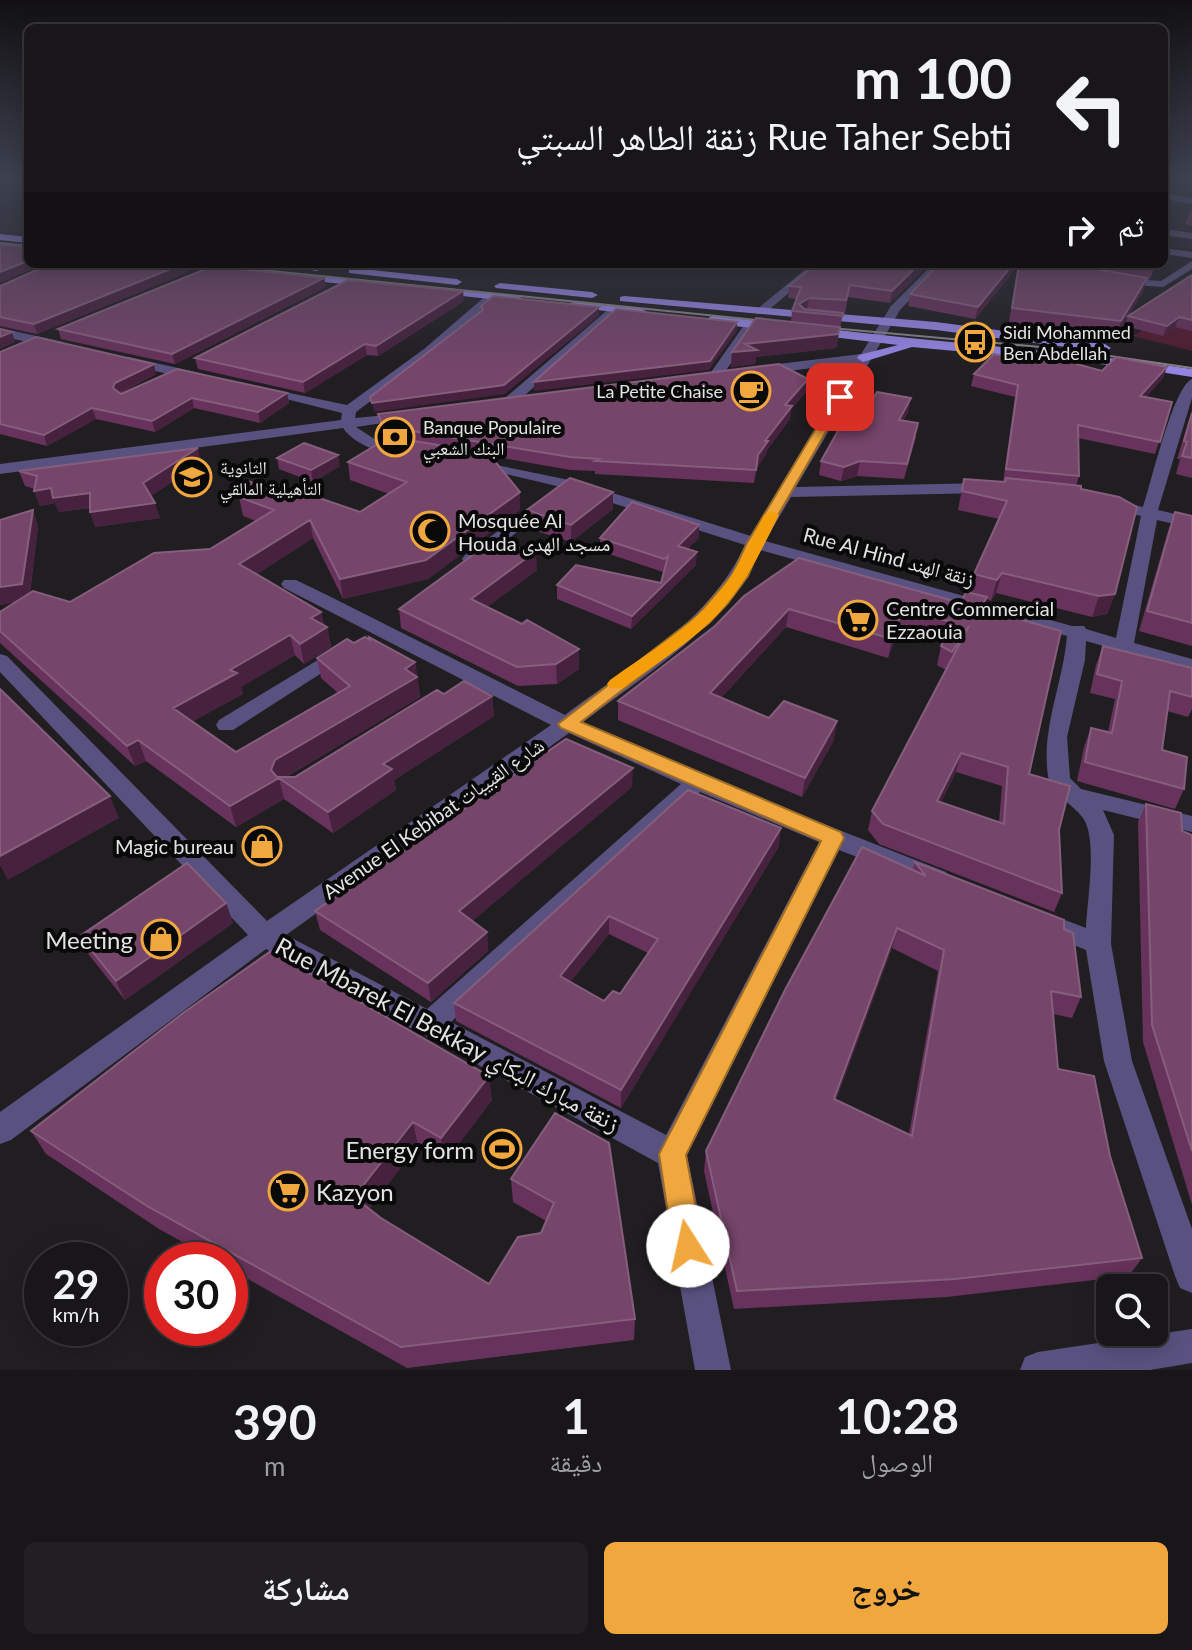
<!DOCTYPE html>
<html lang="ar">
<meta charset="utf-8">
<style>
:root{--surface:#19161a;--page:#221f23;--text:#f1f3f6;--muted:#9f9fa2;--line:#373539;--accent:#f0a73e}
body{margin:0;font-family:Lato,"Noto Naskh Arabic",sans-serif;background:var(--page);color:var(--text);direction:rtl;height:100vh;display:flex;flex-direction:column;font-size:30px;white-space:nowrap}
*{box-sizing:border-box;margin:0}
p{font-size:26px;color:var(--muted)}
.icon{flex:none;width:44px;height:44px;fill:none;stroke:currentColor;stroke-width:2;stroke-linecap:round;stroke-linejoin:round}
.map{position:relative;height:1370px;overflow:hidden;direction:ltr}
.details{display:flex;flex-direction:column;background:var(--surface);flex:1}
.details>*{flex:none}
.banner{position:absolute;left:24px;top:24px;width:1144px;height:244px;border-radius:12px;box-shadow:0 4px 20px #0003,0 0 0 2px var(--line);direction:rtl;background:#19161a;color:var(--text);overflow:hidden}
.buttons{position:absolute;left:1096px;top:1274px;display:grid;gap:16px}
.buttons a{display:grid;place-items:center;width:72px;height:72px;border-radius:12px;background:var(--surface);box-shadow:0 4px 20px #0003,0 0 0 2px var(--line);font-size:40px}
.speed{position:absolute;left:24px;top:1242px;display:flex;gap:16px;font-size:40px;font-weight:700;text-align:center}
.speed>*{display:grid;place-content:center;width:104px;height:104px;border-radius:50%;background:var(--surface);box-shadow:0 4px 20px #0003,0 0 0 2px var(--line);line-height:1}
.speed small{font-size:20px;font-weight:400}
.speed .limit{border:12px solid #d22;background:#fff;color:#111}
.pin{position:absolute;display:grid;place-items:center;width:68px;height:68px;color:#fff;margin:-34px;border-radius:16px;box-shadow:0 4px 12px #0006}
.me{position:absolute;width:88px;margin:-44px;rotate:350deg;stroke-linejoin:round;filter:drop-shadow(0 0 6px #0008)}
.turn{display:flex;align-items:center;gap:28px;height:168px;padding:0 24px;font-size:36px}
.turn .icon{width:104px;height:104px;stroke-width:2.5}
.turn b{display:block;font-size:56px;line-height:68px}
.then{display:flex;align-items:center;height:76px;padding:0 24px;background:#0003;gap:16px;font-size:30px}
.eta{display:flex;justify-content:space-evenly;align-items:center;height:136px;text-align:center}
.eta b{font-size:48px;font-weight:700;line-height:56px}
.action{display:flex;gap:16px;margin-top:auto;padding:16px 24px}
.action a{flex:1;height:92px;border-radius:12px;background:var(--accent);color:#111;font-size:32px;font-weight:700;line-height:92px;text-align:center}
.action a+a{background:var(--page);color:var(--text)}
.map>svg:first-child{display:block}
.green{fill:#511c2f}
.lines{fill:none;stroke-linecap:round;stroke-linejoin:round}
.minor{fill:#595280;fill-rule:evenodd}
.major{fill:#9484e2;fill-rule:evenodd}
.tram{stroke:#838184;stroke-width:2}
.wall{fill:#67325b;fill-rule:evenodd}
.shaded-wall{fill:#46223e}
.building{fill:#75456a;stroke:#865e7d;stroke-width:2;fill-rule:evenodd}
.route{fill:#f0a73e;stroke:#9c6d28;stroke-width:2}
.slow{fill:#f59e0b}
.labels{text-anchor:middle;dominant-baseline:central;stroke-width:8;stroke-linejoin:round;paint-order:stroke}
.far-poi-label{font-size:18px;fill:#e3e2e4;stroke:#0a090a;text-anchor:start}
.poi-label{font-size:20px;fill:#e3e2e4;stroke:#0a090a;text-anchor:start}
.street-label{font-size:20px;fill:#e3e2e4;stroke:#0a090a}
.near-poi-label{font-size:24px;fill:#e3e2e4;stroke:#0a090a;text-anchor:end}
.near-street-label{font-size:24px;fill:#e3e2e4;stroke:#0a090a}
</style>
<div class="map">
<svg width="1192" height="1370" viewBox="0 0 1192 1370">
<rect width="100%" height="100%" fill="#211e22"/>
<path class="green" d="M1192,293V351L1133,336L1141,331Z"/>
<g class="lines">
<path class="minor" d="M1164,193L1192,198V204L1164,199Z
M1164,229L1192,233V239L1164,235Z
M1164,248L1192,252V258L1164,254Z
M1192,261V269L1163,287L1119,284L1114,281L1119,278L1161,281Z
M812,264H823L764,314H756V310Z
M933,264H944L900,310L796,487L986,483L994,488L986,493L791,497L765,541L1072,626H1084L1086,629L1116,638L1141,516L1103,507L1101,504L1109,499L1143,507C1151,484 1173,387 1192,379V398L1158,510L1192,518V528L1157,520L1134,643L1192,659V671L1086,641L1085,660L1067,737L1070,778L1081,789L1192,816V832L1103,810L1114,835L1111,944L1132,1061L1192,1229V1293L1180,1288L1175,1276L1104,1061L1086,950L1040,931L1036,924L1040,917L1049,914L1086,928C1087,902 1098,839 1083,818C1073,804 1050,793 1048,776C1041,728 1063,684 1067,636L760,550C726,627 647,673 582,723L712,780L946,872L949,879L946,886L937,888L839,850L687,1155L731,1370H695L658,1163L266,949L11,1140L0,1144V1112L248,935L0,672V654L7,656L267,921L551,725L284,588L281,584L284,580H296L331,597L565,715C631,665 710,622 745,545L565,488L467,465V459L574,481L751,536L856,363L762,374L756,370L762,366L861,354L891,306ZM569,733L681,784L427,1009L286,935ZM700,792L819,842L666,1135L451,1022Z
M488,294L498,296L432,355L356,412L355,418L409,413V419L356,427L376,440L406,447V453C385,456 356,446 343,428L0,474V464L341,420L342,413L254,391L261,387L347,405L424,349Z
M611,307L621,309L515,404H505V398Z
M747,321L757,324L721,378H711L709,375Z
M0,328L63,342L65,345L59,349L0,336Z
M129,357L200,373L202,376L195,380L124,364V358Z
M547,496L555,501L553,504L477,563H465L462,559L465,555Z
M341,646L348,648L351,652L348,656L233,730H219L216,725L219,720Z
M1192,1329V1363L1150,1370H1020L1025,1357L1038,1352Z"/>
<path class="major" d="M0,234L28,237V243L0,240Z
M167,264H206L241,270L236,273L172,267Z
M272,264H309L322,268L317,271Z
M353,268L457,279L462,282L457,285L349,273V269Z
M299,274L371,281L377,284L371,287L295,279V275Z
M500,283L592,292L598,295L592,298L496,288L494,286Z
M439,288L518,296L524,299L518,302L435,293L433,291Z
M624,296L936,322L1105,344L1111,348L1105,352L936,330L620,301V297Z
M574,302L642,309L648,312L642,315L570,307V303Z
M713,316L777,323L783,327L777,331L709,323V317Z
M812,327C938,343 1066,350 1192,369V377L1121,366L912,347L863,362L857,358L859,355L898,345L808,334V328Z"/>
<path class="tram" d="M0,243L28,246
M203,264L776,322
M820,327L1062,349L1192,368"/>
</g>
<path class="wall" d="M1192,207V226L1185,224Z
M929,264L890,303L848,297L845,313L834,312L843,313L836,348L756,357L755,364L731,367L732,352L791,322L792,311L797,299L788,298L789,286Z
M939,264H1017L1016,268L975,319L908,306L910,294Z
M1019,264L1155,265L1151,277L1149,280L1146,279L1143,291L1129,315L1192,275V331L1175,327L1163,336L1125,326L1127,318L1117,335L1009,322Z
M188,272L37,334L0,326V286Z
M324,278L326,287L175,364L61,339L58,329Z
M464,301L378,356L367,355L305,393L198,369L195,358Z
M0,352L156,374L120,393L121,394L287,393L289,403L260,423L194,408L155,432L96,419L47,446L0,434Z
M1040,364L1102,371L1167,367L1163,378L1146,397L1172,402L1155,454L1078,438L1079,476L1076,486L1081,489L1115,594L1107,614L1092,617L996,593L991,601L987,599L984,609L1029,774L1059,830L1062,893L1054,912L879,844L868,830L872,811L946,670L937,665L941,646L944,639L899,628L888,658L786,627L721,698L769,718L834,740L802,797L618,720V701L715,626L744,596L961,603L969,592L974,574L999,519L958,510L964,479L1003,482L1015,397L971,386L974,374ZM956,772L1002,786L999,822L941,802Z
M807,391L791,409L790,419L767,450L766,454L757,468L754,483L595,474V471L570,470L491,456L520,492V510L428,579L343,599L313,538L257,574L321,612L324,625L327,627L331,647L304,664L295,655L241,687L243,694L193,721L236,752L338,693L321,678L317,658L354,643L415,662L420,697L286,777H295L444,694L492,696L494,716L394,780L396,790L333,833L284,799L236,827L146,761L135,766L0,643V612L15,602L0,605V520L38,526L30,593L70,602L210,549L256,521L243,516L239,497L290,496L360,512L389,494L350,480L348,462L386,438H385L380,426L378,414Z
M1192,410V478L1176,474L1180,459H1177Z
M908,412L903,421L916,437L904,479L857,476L841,481L819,475L821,461L863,415Z
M277,458L340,466L313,482L279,469Z
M201,462L151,496L160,518L95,527L90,508L59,512L55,503L40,506L34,491L35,489L25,486L19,471Z
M613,492V509L571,542L527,528V510Z
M1175,512L1192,516V646L1139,631L1168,531Z
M600,538H699L687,549L696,565L631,629L557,599V585L661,583L663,572L600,551Z
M473,550L537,570L487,607L579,669L557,684L518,686L401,628L399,609L473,554Z
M1103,646L1192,668V709L1188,717L1167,711L1162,750L1184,789L1175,809L1077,781L1084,747L1091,728L1108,732L1115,699L1090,693L1096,665Z
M632,787L472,921L487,932L488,951L431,1002L320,930L315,911Z
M688,790L779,846L621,1108L456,1021L454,1003ZM609,934L648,953L620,994L604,1001L570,982Z
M1146,804L1182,831L1192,835V1205L1143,1042L1138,822Z
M915,862L1064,929L1081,997L1072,1018L1053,1014L1058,1069L1110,1156L1142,1258L1129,1276L947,1297L734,1309L704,1171L706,1151L913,870ZM892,948L938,971L909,1134L836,1100Z
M226,903L233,923L125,1000L89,955L80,936Z
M492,1100L445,1162L418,1145L369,1209L381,1218L489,1284L541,1233L546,1221L513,1202L511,1179L555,1113L635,1319L634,1340L407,1368L230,1269V1260H215L159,1229L46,1154L31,1131Z"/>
<path class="shaded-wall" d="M28,261V264H44L0,283V272Z
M183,264H186L188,272L37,334L34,324Z
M919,264H929L890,303L892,291Z
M1013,264H1017L1016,268L975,319L978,307Z
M324,278L326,287L175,364L172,354Z
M1147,278L1143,291L1117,335L1121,321Z
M463,291L464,301L378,356L376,346Z
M809,298L807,310L805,312L799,304Z
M599,307V316L505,394L374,412L372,403Z
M1179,317L1175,327L1163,336L1167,326Z
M737,322V331L709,370L534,391V382Z
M840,327L836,348L756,357L755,364L731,367L732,352L745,344Z
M12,332L15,342L0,349V337Z
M365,344L367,355L305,393L303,382Z
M154,364L156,374L118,393L113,388L115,383Z
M1167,367L1163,378L1136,408L1140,396Z
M808,379L807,391L791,409L790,419L767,450L766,454L757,468L754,483L758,455L765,441L785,405Z
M287,393L289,403L260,423L258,412Z
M192,398L194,408L155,432L152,421Z
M911,398L908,412L896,434L899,420Z
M92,408L96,419L47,446L44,435Z
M198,448L201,462L148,498L143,483Z
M338,455L340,466L313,482L311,470Z
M860,461L857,476L841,481L844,467Z
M51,488L90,493L95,507L59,512L55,503L40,506L34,491Z
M520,492V510L428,579L343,599L340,579Z
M613,492V509L571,542V525Z
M155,503L160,518L95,527L90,512Z
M33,510L38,526L29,600L0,605V587Z
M310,520L313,538L243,583L239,564Z
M699,525V538L677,559L678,546Z
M536,551L537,570L472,618L471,599Z
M697,552L696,565L631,629L632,616Z
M1002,573L996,593L991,601L997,580Z
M1115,594L1107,614L1092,617L1099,596Z
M789,609L786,627L708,712L710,693Z
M903,610L899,628L888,658L892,639Z
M321,612L325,629L327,627L331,647L304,664L300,644L311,618Z
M290,635L295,655L241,687L243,694L180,728L173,708L230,670Z
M579,649V669L557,684L556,664Z
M415,662L420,697L280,780L279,778L284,799L236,827L230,806L271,770L275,760Z
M492,696L494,716L394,780L396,790L333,833L328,812L383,764Z
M837,721L834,740L802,797L805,778Z
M138,740L146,761L135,766L127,746Z
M961,753L956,772L932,820L937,801Z
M633,768L632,787L462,930L459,911Z
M110,796L119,818L8,880L0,865V856Z
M781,828L779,846L621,1108V1090Z
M226,903L233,923L125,1000L116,981Z
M609,916V934L561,994L560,976Z
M897,928L892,948L829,1119L834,1099Z
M487,932L488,951L431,1002L428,983Z
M489,1076L492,1100L445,1162L441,1138Z
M413,1122L418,1145L361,1220L354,1197Z"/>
<path class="building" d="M0,244L28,247V261L0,272Z
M50,264H183L34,324L0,317V286Z
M816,264H919L892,291L850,285L846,300L809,298L799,304L804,309L843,313V316L792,311L801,287L789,286Z
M939,264H1013L978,307L910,294Z
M1019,264H1067L1147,278L1121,321L1012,308Z
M1128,264H1149L1155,265L1153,268Z
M213,266L324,278L172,354L58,329Z
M1192,275V320L1179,317L1167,326L1128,316Z
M348,280L463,291L376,346L365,344L303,382L195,358Z
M493,296L599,307L504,385L372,403L370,397L483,310L481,306Z
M616,309L737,322L710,361L534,382Z
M756,318L840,327L838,334L745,344L757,350L732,352Z
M0,329L12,332L0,337Z
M36,337L154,364L115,383L113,388L121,394L177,369L287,393L258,412L192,398L152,421L92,408L44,435L0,424V352Z
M994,354L1040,364L1051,357L1102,371L1116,357L1167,367L1140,396L1172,402L1160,442L1078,425L1079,476L1006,469L1018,385L974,374Z
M779,364L808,379L785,405L792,406L765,441H768L758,455L756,470L595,461L599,459L570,457L383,426L378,414Z
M877,392L911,398L899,420L918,423L907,464L860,461L844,467L821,461L848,413L863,415Z
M1192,413V458L1182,456L1187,442L1184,441Z
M389,437L488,453L520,492L426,560L340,579L310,520L239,564L321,612L311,618L327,627L300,644L290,635L230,670L237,673L173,708L236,752L350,686L317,658L347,639L354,643L365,637L370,640L369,637L415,662L405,669L417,677L275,760L271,770L277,777H295L437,690L444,694L464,681L492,696L383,764L392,769L328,812L279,778L230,806L138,740L127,746L0,631V612L33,591L70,602L154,553L210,549L274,510L239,497L245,480L290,496L299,491L360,512L407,482L348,462Z
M304,443L338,455L311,470L277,458Z
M198,448L143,483L155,503L90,512V493L53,498L51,488L34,491L37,476L19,471Z
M570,478L613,492L571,525L527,510Z
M1006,478L1081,486V489L1119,497L1137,507L1115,594L1099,596L1002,573L997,580L974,574L1007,501L962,491L964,479L1005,482Z
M632,502L699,525L678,546L697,552L632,616L557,585L576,565L661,583L668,556L664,559L600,538Z
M33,510L22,584L0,587V520Z
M1175,512L1192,516V623L1147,611Z
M486,541L536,551L471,599L522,624L527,620L579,649L556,664L517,667L399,609L481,549L473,550Z
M799,558L961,603L966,592L987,597L980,608L1061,631L1029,774L1070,786L1059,830L1062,893L883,824L872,811L969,626L952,652L941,646L952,622L903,610L892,639L789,609L710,693L769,718L784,701L837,721L805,778L618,701L715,626L744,596ZM961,753L1008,767L1004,824L937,801Z
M1103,646L1192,668V697L1170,691L1162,750L1187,757L1184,789L1085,762L1091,728L1112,733L1122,681L1097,674Z
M0,689L110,796L0,856Z
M566,739L633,768L459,911L487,932L428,983L315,911Z
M688,790L781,828L621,1090L454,1003ZM609,916L658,939L620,994L613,991L604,1001L560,976Z
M1146,804L1181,813L1182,831L1192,835V1151L1152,1025Z
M862,847L926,876L915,862L1064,920V929L1073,933L1081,997L1051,991L1058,1069L1094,1076L1110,1156L1142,1258L955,1279L737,1291L706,1151L785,990ZM897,928L944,950L912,1136L834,1099Z
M187,863L226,903L116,981L80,936Z
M271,951L489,1076L441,1138L413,1122L354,1197L381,1218L489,1284L518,1237L541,1233L554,1203L511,1179L555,1113L609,1143L635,1319L401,1347L147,1206L31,1131L183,1013Z"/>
<linearGradient id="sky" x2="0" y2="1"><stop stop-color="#121013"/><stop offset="0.48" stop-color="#3d414f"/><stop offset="1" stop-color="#3d414f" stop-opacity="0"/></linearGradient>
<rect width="1192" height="367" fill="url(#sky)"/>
<path class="route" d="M836,395L846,397L762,543L748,576L728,603L709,623L581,722L841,832L844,838L686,1155L703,1246L699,1256L688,1261L678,1256L673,1246L659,1154L821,841L561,728L558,724L697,616L732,575L747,543Z"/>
<path class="slow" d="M772,511L779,515C764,545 750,575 729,601C701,637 658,662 623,688H610L607,684L610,680C646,654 688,630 717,595C737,571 750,542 764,515Z"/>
<defs>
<g id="bus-ring" transform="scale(2)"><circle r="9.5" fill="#0a090a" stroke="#f0a73e" stroke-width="1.5"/><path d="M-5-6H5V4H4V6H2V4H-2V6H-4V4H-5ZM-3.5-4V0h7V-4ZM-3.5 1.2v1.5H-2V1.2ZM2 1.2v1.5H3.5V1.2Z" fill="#f0a73e"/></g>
<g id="cafe-ring" transform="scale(2)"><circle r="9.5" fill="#0a090a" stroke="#f0a73e" stroke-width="1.5"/><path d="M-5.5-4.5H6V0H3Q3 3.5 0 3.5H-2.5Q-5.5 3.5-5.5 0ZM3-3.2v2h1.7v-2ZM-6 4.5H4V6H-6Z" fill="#f0a73e"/></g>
<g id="bank-ring" transform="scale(2)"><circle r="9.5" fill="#0a090a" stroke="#f0a73e" stroke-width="1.5"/><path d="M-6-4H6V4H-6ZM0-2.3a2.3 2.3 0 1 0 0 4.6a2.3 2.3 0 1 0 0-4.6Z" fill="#f0a73e"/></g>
<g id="school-ring" transform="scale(2)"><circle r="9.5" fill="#0a090a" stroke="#f0a73e" stroke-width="1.5"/><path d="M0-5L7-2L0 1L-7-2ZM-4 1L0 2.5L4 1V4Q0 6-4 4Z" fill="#f0a73e"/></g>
<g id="mosque-ring" transform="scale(2)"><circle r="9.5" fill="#0a090a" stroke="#f0a73e" stroke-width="1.5"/><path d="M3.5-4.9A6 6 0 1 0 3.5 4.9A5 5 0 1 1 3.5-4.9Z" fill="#f0a73e"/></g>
<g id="supermarket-ring" transform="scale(2)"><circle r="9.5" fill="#0a090a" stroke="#f0a73e" stroke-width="1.5"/><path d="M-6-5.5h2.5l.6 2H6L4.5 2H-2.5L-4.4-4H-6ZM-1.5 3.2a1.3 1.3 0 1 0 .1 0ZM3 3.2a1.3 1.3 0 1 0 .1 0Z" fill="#f0a73e"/></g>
<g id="shop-ring" transform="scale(2)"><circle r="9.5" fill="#0a090a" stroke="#f0a73e" stroke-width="1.5"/><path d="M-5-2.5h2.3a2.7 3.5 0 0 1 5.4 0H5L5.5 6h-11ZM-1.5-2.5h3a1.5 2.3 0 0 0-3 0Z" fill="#f0a73e"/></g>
<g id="stadium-ring" transform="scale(2)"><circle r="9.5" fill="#0a090a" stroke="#f0a73e" stroke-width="1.5"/><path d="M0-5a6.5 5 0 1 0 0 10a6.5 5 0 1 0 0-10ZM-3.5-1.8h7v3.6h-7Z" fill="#f0a73e"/></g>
</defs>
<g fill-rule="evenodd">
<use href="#bus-ring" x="975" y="342"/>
<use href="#cafe-ring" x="751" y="391"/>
<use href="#bank-ring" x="395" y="437"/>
<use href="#school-ring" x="192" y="477"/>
<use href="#mosque-ring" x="430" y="531"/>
<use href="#supermarket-ring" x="858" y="620"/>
<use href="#shop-ring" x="262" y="846"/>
<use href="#shop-ring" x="161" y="939"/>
<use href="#stadium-ring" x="502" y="1149"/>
<use href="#supermarket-ring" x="288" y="1191"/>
</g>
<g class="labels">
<g class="far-poi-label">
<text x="1003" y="332">Sidi Mohammed<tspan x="1003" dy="21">Ben Abdellah</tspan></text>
<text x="723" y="391" text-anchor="end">La Petite Chaise</text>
<text x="423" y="427">Banque Populaire<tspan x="423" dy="21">البنك الشعبي</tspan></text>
<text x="220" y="467">الثانوية<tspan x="220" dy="21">التأهيلية المالقي</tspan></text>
</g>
<g class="poi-label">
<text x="458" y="520">Mosquée Al<tspan x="458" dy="23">Houda مسجد الهدى</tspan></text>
<text x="886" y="608">Centre Commercial<tspan x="886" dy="23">Ezzaouia</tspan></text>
<text x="234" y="846" text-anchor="end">Magic bureau</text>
</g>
<g class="street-label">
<text transform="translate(889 556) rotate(15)">Rue Al Hind زنقة الهند</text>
<text transform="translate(433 818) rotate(-35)">Avenue El Kebibat شارع القبيبات</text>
</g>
<g class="near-poi-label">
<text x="133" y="939">Meeting</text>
<text x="474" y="1149">Energy form</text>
<text x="316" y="1191" text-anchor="start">Kazyon</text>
</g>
<g class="near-street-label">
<text transform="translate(448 1034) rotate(28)">Rue Mbarek El Bekkay زنقة مبارك البكاي</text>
</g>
</g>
</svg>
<div class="buttons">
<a><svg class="icon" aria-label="search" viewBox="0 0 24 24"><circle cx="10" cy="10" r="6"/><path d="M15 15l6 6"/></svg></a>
</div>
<div class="speed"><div>29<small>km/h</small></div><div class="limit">30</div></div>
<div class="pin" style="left:840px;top:397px;background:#d93025"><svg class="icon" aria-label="arrive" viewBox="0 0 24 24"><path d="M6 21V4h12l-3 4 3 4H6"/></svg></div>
<svg class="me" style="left:688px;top:1246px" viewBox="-20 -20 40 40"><circle r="19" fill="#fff"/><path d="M0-13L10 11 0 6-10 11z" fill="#f0a73e"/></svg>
<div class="banner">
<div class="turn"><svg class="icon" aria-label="left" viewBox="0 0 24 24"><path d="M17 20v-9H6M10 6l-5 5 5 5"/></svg><div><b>100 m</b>Rue Taher Sebti زنقة الطاهر السبتي</div></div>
<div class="then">ثم<svg class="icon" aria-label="right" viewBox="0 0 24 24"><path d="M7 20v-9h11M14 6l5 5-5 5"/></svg></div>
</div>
</div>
<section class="details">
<div class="eta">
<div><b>10:28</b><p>الوصول</p></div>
<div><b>1</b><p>دقيقة</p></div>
<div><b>390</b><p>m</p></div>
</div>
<div class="action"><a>خروج</a><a>مشاركة</a></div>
</section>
